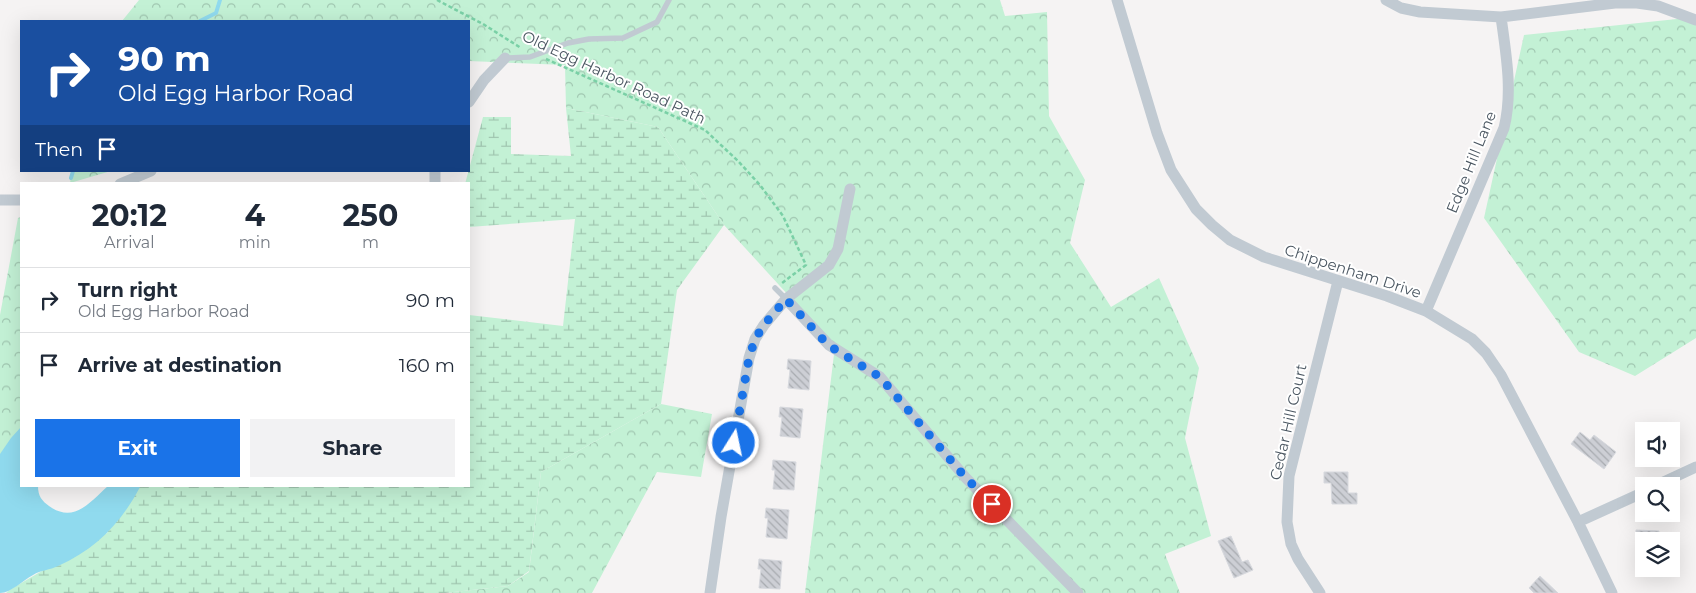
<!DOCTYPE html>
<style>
:root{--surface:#fff;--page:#f2f2f3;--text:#1f2937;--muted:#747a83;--line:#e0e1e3;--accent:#1a73e8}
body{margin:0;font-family:Montserrat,sans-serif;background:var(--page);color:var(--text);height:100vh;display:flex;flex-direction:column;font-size:19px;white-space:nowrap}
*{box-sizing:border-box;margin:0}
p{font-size:16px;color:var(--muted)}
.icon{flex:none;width:28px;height:28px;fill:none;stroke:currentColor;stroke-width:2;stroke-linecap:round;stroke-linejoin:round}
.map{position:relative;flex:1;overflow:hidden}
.side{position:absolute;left:20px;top:182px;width:450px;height:305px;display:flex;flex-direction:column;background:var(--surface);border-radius:0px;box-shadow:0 5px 20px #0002}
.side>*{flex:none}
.guide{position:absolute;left:20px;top:20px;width:450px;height:152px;border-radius:0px;box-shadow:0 5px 20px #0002;background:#1a4fa0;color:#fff;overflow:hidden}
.controls{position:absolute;left:1635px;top:422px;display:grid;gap:10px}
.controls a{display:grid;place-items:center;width:45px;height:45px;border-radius:0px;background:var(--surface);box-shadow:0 5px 20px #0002;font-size:25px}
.pin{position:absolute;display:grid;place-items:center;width:42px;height:42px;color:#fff;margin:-21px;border:2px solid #fff;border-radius:50%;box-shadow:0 1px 5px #0007}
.me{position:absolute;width:55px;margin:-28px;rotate:10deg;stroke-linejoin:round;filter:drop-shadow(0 0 4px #0008)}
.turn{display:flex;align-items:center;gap:18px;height:105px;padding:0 15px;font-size:22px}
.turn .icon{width:65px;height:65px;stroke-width:2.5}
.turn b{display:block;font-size:35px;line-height:42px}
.then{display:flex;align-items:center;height:48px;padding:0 15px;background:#0003;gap:10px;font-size:19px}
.eta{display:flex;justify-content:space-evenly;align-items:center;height:85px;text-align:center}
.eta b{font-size:30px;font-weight:700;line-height:35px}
.primary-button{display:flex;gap:10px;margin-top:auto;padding:10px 15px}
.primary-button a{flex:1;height:58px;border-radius:0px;background:var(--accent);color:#fff;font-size:20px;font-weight:700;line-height:58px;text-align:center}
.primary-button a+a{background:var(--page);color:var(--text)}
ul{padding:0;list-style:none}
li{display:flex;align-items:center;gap:15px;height:65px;padding:0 15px;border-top:1px solid var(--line)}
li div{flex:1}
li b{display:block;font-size:19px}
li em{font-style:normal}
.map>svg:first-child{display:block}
.forest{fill:url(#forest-crowns)}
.wetland{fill:url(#wetland-marsh)}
.water{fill:#90daee}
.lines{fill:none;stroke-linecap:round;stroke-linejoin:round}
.stream{stroke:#90daee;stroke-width:4}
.building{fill:url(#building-back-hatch);stroke:#d7d9de}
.path{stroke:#7ad0a6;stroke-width:2.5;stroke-dasharray:4 2.5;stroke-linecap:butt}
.lane{stroke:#c1cad2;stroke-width:5.5}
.street{stroke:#c1cad2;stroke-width:11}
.route{stroke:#1a73e8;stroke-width:9;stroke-dasharray:0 16.2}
.labels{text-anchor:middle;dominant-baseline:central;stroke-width:4;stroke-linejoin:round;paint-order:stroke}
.street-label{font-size:15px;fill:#4a5661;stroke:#fff}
</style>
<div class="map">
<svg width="1696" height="593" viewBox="0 0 1696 593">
<defs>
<pattern id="forest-crowns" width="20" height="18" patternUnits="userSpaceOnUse" patternTransform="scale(1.25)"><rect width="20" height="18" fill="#c3f1d5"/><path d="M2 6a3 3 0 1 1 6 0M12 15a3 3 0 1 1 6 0" fill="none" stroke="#a0c6b0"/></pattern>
<pattern id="wetland-marsh" width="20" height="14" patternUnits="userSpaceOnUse" patternTransform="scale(1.25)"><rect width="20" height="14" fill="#c3f1d5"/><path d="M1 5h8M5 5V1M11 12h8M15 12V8" fill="none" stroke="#a0c6b0"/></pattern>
<pattern id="building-back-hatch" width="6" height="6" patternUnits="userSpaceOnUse" patternTransform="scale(1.25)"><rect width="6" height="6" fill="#cdcfd5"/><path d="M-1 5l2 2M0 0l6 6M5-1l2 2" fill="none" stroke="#a8abb0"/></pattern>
</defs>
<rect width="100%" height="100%" fill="#f5f3f3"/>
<path class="forest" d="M139,0H1000L1005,16L1047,12L1049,116L1085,180L1070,243L1111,307L1159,278L1199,368L1185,438L1211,536L1165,554L1180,593H805L835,346L724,225L658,127L566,108L565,65L469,61V21H122Z
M1696,17V338L1635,376L1579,352L1484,218L1524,35Z
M72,171H111L70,183Z
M21,217V429L0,455V315L18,218Z
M661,404L712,414L701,477L657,472L592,593H445L508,586L529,572L541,472Z"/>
<path class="wetland" d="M566,108L658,127L724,225L677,290L661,404L541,472L529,571L508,586L445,593H6L11,589L107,533L131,486H469V315L563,326L575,219L469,227V184H465L483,117H511V154L571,156Z"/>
<path class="water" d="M21,427V486H38C38,496 42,501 49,506C74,524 90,502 108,486L140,487C121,523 96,549 58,566C50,570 41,570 33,575C23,580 11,593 0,593V454L11,438Z"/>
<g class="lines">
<path class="stream" d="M200,21L216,13L220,0
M71,178L73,171"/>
</g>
<path class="building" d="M788,359L811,361L809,390L788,388L790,370L787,369Z
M780,407L803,409L800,438L780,436L782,417H779Z
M1580,432L1590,440L1594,435L1616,452L1604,469L1571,444Z
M773,460L796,462L794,490L773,489L775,470H772Z
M1324,472H1348V493H1357V504H1332L1331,483H1324Z
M766,508L789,510L787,539L766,537L768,518H765Z
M1636,530L1659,531L1658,541H1636Z
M1231,536L1242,562L1248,560L1253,570L1234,578L1218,541Z
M759,559L782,561L780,589L759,588L761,569H758Z
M1540,576L1558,593H1534L1529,588Z"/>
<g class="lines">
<path class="path" d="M437,0L483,24L521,48
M546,59L705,130L738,161L760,185L783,216L806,265L782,283"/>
<path class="lane" d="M505,58L530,57L568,43L589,39L623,38L657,22L669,0
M775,288L786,299"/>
<path class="street" d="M1117,0L1157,133L1171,170L1196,209L1212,225L1230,240L1264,257L1387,296L1426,311L1472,339L1486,353L1501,375L1578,522L1612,593
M1386,0L1401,8L1420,12L1501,17L1615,3H1637L1658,6L1696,20
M469,102L484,80L505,58
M120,184L151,171
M435,184V171
M0,200H21
M786,299L829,345L880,377L965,477L1078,593
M1426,311L1504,128C1513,92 1506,54 1501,17
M1655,486L1696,467
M1578,522L1644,492
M710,593L721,517L749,358L755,339L764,325L786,299L829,265L838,249L850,189
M1320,593L1298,559L1291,544L1287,522L1289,476L1338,281"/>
</g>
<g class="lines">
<path class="route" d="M734,443L749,358L755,339L764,325L786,299L828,345L880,377L965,477L992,504"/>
</g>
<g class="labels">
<g class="street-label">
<text transform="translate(614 77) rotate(25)">Old Egg Harbor Road Path</text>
<text transform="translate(1471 162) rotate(-68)">Edge Hill Lane</text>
<text transform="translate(1353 271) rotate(18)">Chippenham Drive</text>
<text transform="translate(1288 422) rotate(-77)">Cedar Hill Court</text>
</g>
</g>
</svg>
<div class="controls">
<a><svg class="icon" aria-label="sound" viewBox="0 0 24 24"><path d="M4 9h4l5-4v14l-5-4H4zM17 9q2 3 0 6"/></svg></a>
<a><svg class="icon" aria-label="search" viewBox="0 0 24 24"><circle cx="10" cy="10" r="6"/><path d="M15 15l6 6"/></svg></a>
<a><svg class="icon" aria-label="layers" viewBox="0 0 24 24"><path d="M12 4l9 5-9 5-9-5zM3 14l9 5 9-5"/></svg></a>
</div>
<div class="pin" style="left:992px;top:504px;background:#d93025"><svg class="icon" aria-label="arrive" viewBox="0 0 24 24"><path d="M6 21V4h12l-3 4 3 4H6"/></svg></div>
<svg class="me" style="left:734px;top:443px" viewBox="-20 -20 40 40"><circle r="17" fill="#1a73e8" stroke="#fff" stroke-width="3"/><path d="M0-11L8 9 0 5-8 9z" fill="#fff"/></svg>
<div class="guide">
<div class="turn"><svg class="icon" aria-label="right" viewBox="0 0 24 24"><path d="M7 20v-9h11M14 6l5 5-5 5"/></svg><div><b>90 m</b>Old Egg Harbor Road</div></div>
<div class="then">Then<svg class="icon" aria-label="arrive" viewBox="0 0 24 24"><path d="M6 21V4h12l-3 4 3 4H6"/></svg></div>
</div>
<section class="side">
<div class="eta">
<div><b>20:12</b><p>Arrival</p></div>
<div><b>4</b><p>min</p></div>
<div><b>250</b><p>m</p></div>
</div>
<ul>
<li><svg class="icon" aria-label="right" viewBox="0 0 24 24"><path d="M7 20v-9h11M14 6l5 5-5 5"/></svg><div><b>Turn right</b><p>Old Egg Harbor Road</p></div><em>90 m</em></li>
<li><svg class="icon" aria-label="arrive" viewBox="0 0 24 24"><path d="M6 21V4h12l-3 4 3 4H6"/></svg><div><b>Arrive at destination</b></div><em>160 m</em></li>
</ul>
<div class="primary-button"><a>Exit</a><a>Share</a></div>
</section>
</div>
